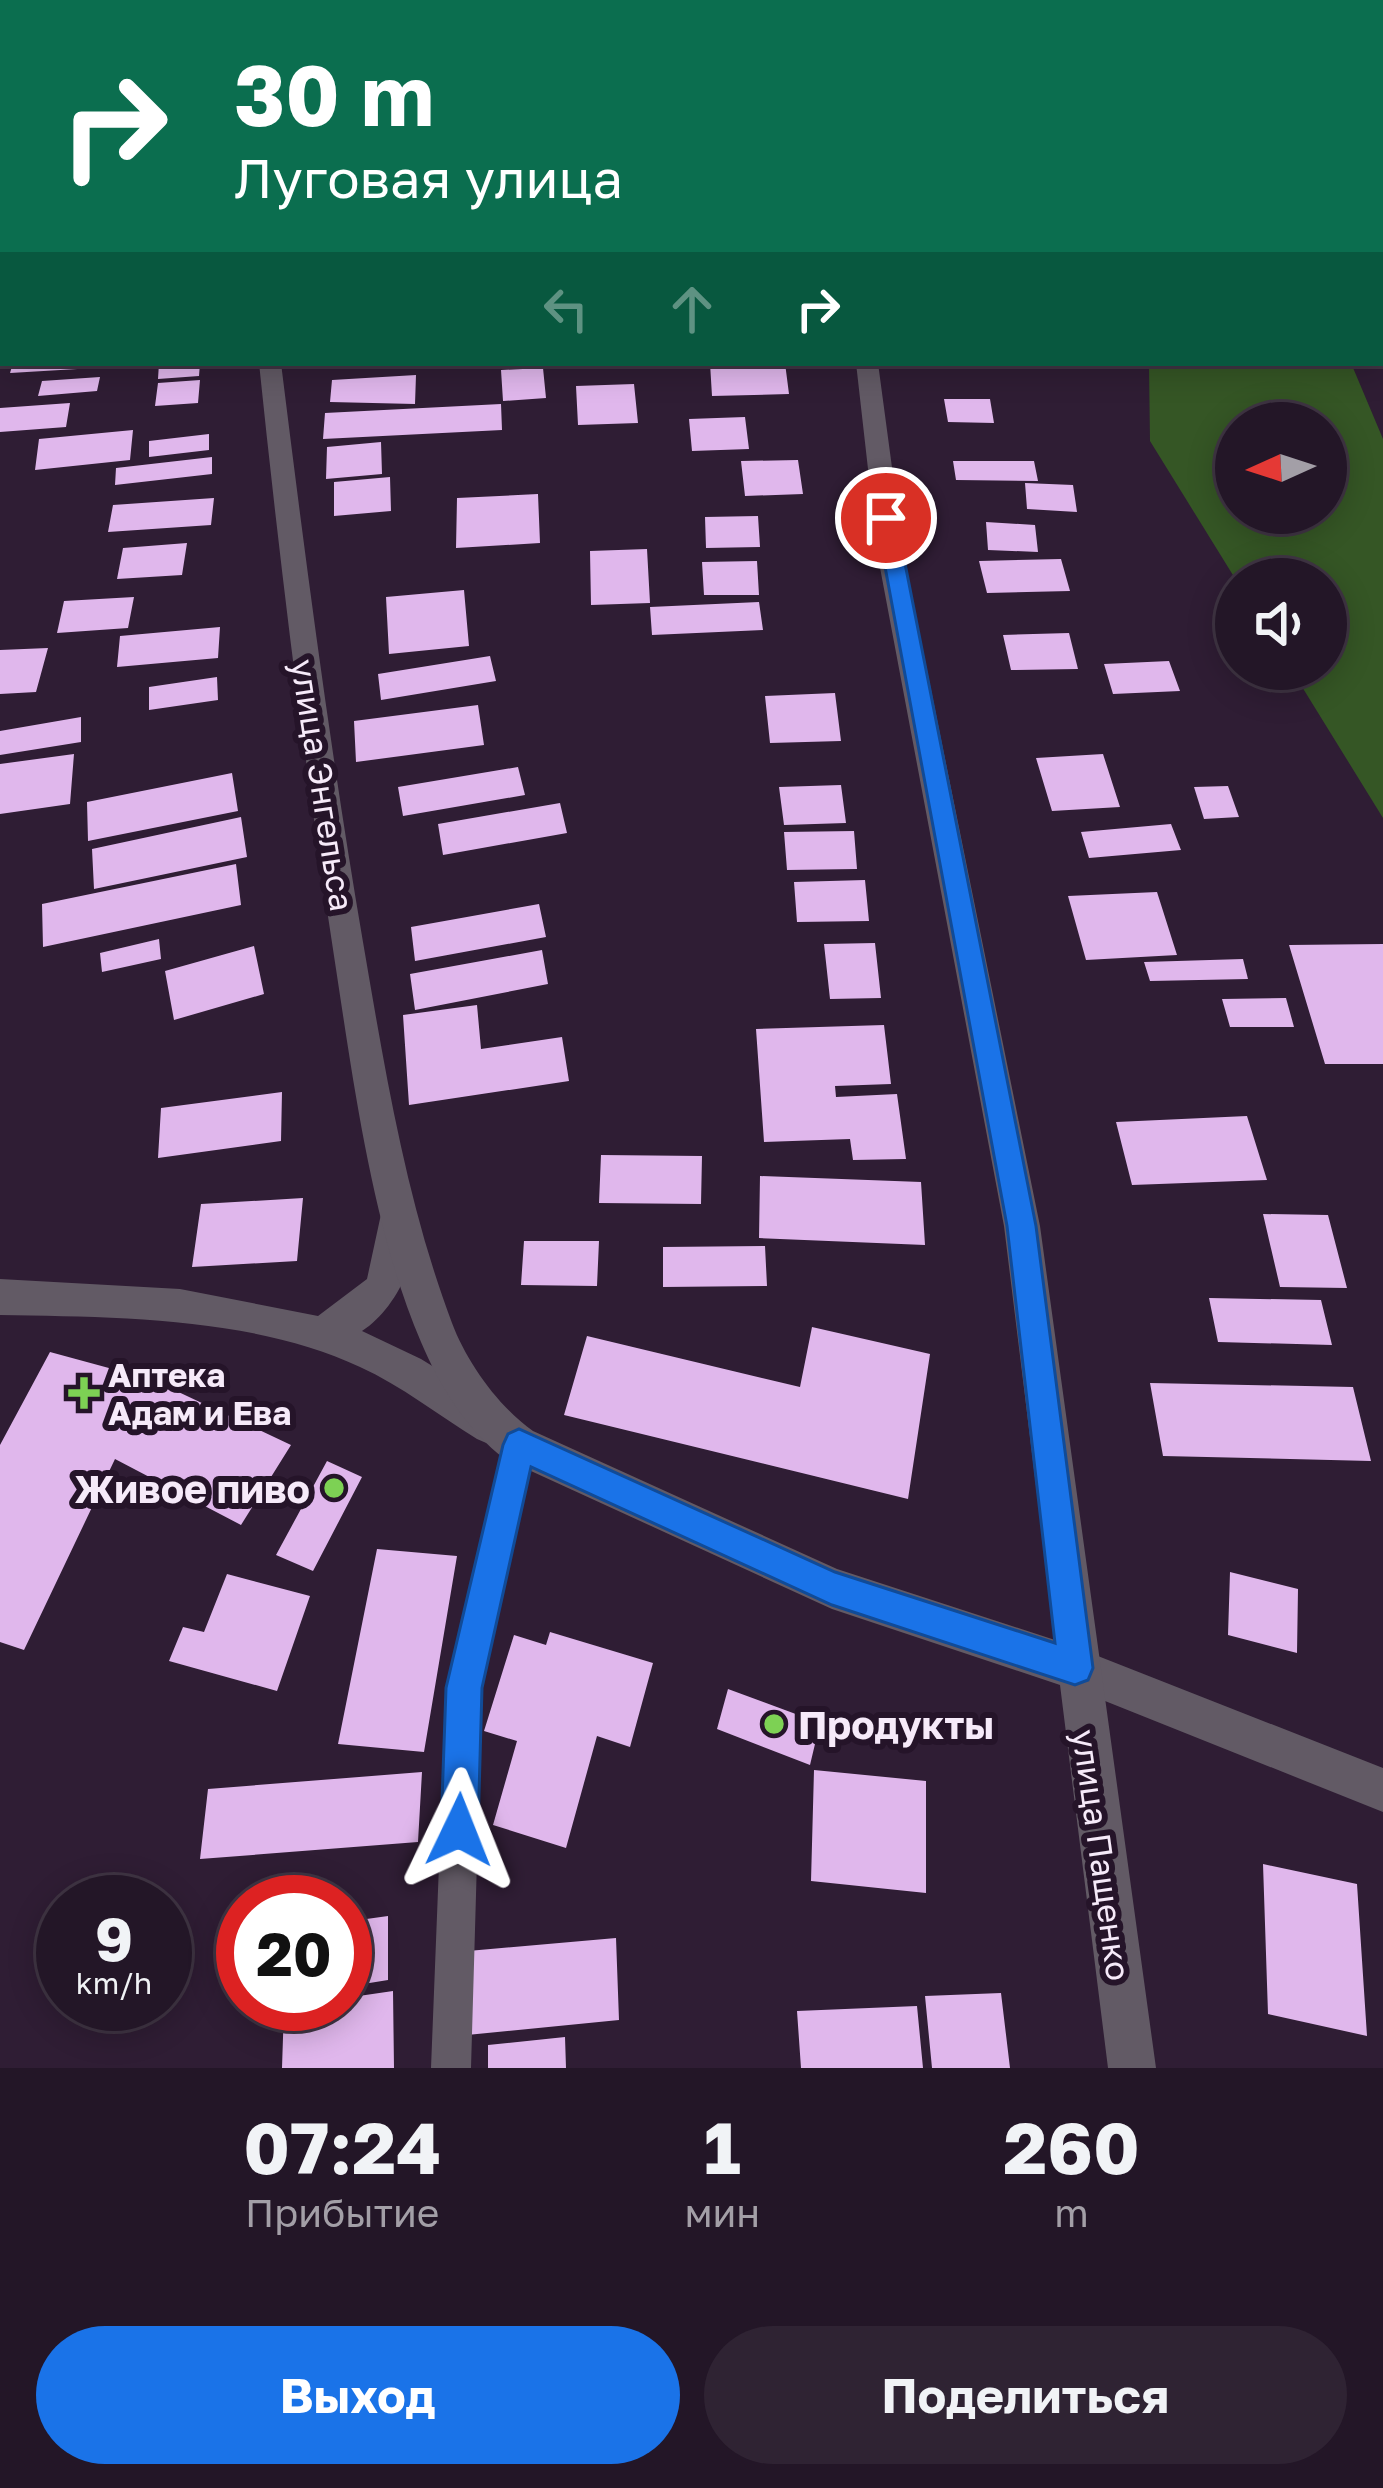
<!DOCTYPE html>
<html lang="ru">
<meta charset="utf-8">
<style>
:root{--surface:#231627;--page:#2f2333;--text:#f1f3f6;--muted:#a39fa7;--line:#403544;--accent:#1a73e8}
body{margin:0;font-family:"Golos Text",sans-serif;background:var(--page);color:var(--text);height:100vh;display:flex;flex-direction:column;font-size:45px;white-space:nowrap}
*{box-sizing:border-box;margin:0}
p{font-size:39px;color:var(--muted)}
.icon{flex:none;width:66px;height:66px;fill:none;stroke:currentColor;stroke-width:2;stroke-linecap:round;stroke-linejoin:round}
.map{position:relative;height:2068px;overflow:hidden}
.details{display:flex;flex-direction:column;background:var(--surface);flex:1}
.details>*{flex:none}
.top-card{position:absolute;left:0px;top:0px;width:1383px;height:366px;box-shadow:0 6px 30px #0003,0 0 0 3px var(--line);background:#0b6e4f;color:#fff;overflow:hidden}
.needle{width:78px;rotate:267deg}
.fabs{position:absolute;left:1215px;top:402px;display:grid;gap:24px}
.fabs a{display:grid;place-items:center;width:132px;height:132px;border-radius:50%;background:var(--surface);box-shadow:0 6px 30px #0003,0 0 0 3px var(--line);font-size:60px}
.speed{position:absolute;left:36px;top:1875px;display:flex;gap:24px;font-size:60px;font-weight:700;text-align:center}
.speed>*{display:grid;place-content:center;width:156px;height:156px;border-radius:50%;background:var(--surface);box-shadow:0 6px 30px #0003,0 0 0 3px var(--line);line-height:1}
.speed small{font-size:30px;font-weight:400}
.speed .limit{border:18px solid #d22;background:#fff;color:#111}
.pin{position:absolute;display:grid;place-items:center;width:102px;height:102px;color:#fff;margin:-51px;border:6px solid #fff;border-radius:50%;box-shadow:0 3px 12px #0007}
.me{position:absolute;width:132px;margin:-66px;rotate:2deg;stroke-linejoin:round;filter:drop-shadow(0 0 9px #0008)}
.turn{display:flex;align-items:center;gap:42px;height:252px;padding:0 36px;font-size:54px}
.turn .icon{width:156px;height:156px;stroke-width:2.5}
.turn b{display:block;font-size:84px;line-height:102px}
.lanes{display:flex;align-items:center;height:114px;padding:0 36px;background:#0003;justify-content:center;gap:60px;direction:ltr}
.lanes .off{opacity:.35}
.eta{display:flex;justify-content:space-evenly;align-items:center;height:204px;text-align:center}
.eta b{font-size:72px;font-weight:700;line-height:84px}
.action{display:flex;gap:24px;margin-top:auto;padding:24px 36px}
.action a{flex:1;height:138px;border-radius:72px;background:var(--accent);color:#fff;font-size:48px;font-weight:700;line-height:138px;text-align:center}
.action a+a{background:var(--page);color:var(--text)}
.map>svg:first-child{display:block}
.forest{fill:#355625;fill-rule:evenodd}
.building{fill:#e0b7ec}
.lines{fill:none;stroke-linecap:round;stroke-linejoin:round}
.service{fill:#625a65;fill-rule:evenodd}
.minor{fill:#625a65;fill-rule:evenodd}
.tertiary{fill:#625a65;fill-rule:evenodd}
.route{fill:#1a73e8;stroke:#114b97;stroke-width:3}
.poi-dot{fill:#7dd154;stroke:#251429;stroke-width:4.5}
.labels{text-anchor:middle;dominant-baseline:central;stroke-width:12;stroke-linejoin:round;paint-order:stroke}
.street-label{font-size:33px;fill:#f6eaf9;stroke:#251429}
.poi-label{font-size:33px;font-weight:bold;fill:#f6eaf9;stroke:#251429;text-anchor:start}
.near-poi-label{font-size:39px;font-weight:bold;fill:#f6eaf9;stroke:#251429;text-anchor:end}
</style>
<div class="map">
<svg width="1383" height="2068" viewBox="0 0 1383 2068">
<rect width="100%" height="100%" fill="#2f1d34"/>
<path class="forest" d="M1149,363H1351L1383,439V818L1291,669H1326V579L1236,580L1150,441ZM1236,423H1326V513H1236Z"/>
<path class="building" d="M13,363H112L111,367L10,373Z
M159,363H200L199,376L158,379Z
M710,363H785L789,394L712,396Z
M543,368L546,398L503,401L501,370Z
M416,375L415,404L330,402L332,380Z
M100,377L97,391L38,396L42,381Z
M200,380L198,403L155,406L158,383Z
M634,384L638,423L578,425L576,386Z
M944,399H990L994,423L948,422Z
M70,403L66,427L0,432V408Z
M501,404L502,430L323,439L325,413Z
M745,417L749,449L692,451L689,419Z
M133,430L130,460L35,470L39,439Z
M209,434V450L149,457V441Z
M381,442L382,474L326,479L327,447Z
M212,457V474L115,485L116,468Z
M798,460L803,494L745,496L741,461Z
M953,461H1034L1038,481L956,480Z
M390,477L391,511L334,516V482Z
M1025,483L1073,485L1077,512L1027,509Z
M538,494L540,543L456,548L457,498Z
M214,498L211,525L108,532L113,505Z
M758,516L760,547L706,548L705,517Z
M986,522L1035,525L1038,552L988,550Z
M187,543L182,575L117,579L123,548Z
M647,549L650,603L591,605L590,551Z
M1061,559L1070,591L987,593L979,561Z
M757,561L759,595H704L702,562Z
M464,590L469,646L389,654L386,597Z
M134,597L128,628L57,633L64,601Z
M759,602L763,630L652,635L650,607Z
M220,627L218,658L117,667L120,636Z
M1069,633L1078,669L1011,670L1003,635Z
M48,648L36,692L0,694V650Z
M490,656L496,681L381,700L378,674Z
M1169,661L1180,691L1113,694L1104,664Z
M217,677L218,700L149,710V687Z
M835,693L841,741L770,743L765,696Z
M478,705L484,745L356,762L354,721Z
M81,717V742L0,755V731Z
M74,754L70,804L0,814V764Z
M1103,754L1120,807L1052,811L1036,758Z
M518,767L525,795L403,816L398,787Z
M232,773L238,811L88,841L87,802Z
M841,785L846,823L784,825L779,787Z
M1228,786L1239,817L1204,819L1194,787Z
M560,803L567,833L443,855L438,824Z
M241,817L247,857L94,889L92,849Z
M1171,824L1181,850L1089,858L1081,832Z
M854,831L857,869L787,870L784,832Z
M236,864L241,905L43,947L42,904Z
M865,880L869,921L797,922L794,882Z
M1157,892L1177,955L1086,960L1068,896Z
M539,904L546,937L415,961L411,927Z
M159,939L161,959L102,972L100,953Z
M875,943L881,998L830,999L824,944Z
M1383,944V1064H1325L1289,945Z
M254,946L264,994L174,1020L165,971Z
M542,950L548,984L415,1010L410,974Z
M1243,959L1248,979L1150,981L1144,962Z
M1286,998L1294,1027H1230L1222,999Z
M477,1005L481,1049L562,1037L569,1081L409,1105L403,1015Z
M884,1025L891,1084L835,1086L836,1097L897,1094L906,1159L853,1160L850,1139L764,1142L756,1029Z
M282,1092L281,1141L158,1158L161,1108Z
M1247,1116L1267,1180L1132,1185L1116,1122Z
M601,1155L702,1156L701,1204L599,1203Z
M760,1176L921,1182L925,1245L759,1238Z
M303,1198L297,1261L192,1267L201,1204Z
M1263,1214L1328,1215L1347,1288L1280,1287Z
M524,1241H599L597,1286L521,1285Z
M765,1246L767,1286L663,1287V1247Z
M1209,1298L1321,1300L1332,1345L1218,1342Z
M812,1327L930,1354L908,1499L564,1415L587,1336L800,1387Z
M50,1352L153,1380L291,1445L241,1525L115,1459L24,1650L0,1642V1445Z
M1150,1383L1353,1387L1371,1461L1163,1456Z
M327,1461L362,1477L313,1571L276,1555Z
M377,1549L457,1556L424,1752L338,1744Z
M1230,1572L1298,1589L1297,1653L1228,1635Z
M227,1574L310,1596L277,1691L169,1661L183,1627L204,1632Z
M550,1632L653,1663L630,1747L597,1736L566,1848L493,1825L517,1741L484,1731L514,1635L546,1645Z
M728,1689L820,1723L810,1765L717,1729Z
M814,1770L926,1781V1893L811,1881Z
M422,1772L418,1842L200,1859L208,1789Z
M1263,1864L1357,1884L1367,2036L1268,2014Z
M388,1916V1980L345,1987V1922Z
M616,1938L619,2020L467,2035L468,1951Z
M393,1991L394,2068H282L284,2007L345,2004V1998Z
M1001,1993L1010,2068H932L925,1996Z
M917,2006L923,2068H801L797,2011Z
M565,2037L566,2068H488V2045Z"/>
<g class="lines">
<path class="service" d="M519,1429L530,1434L535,1445L482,1687L471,2068H431L446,1687L503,1445L508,1434Z"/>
<path class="minor" d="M520,0H538L519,3Z
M1338,0H1356L1357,3H1339Z
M1380,173L1383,174V194L1380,193Z
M396,1201L409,1205C427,1247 398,1308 362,1331L421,1359L505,1411L511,1425L505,1439L491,1445L477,1439C438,1415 402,1386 360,1367C253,1317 117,1317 0,1315V1279L180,1289L318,1316L367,1279L383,1205Z
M1075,1647L1383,1768V1812L1060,1683L1054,1668L1060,1653Z"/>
<path class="tertiary" d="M202,0H220L221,3H203Z
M886,0H904L905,3H887Z
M259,363H281C305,557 330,749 363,942C385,1070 406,1201 452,1323C467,1363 499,1407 533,1431L837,1569L1055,1640L1004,1226L878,557L856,363H878L904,557L1040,1226L1156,2068H1108L1060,1685L832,1609L505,1459C468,1432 439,1385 421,1342C374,1233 354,1087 336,969C305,768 280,566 259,363Z"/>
</g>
<path class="route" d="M886,512L896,518L1036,1226L1093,1668L1088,1680L1075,1685L832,1605L531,1467L482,1688L478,1830L473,1843L459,1849L446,1843L441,1830L446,1688L503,1445L508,1434L519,1429L835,1572L1055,1643L1007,1226L876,518Z"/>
<g class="poi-dot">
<path d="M78 1375h12v12h12v12h-12v12h-12v-12h-12v-12h12z"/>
<circle cx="334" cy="1488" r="12"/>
<circle cx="774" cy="1724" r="12"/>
</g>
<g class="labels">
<g class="street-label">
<text transform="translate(323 785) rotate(81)">улица Энгельса</text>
<text transform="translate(1102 1855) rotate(82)">улица Пащенко</text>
</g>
<g class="poi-label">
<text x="108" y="1374">Аптека<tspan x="108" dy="38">Адам и Ева</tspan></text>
</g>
<g class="near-poi-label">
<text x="310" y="1488">Живое пиво</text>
<text x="798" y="1724" text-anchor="start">Продукты</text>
</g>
</g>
</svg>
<div class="fabs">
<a><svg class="needle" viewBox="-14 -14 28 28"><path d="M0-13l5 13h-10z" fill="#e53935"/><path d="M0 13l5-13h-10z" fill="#a39fa7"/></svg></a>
<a><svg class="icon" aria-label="sound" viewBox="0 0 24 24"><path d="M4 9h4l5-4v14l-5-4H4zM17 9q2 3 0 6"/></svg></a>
</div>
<div class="speed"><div>9<small>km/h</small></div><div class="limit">20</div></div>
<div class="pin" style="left:886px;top:518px;background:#d93025"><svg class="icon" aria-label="arrive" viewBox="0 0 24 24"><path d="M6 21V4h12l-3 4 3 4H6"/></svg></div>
<svg class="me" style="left:459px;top:1830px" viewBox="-20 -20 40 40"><path d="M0-17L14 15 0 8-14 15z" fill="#1a73e8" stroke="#fff" stroke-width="4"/></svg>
<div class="top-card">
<div class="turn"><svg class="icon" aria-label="right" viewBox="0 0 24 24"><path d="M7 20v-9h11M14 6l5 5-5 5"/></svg><div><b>30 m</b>Луговая улица</div></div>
<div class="lanes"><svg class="icon off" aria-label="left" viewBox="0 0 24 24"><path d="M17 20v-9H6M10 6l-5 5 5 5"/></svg><svg class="icon off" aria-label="ahead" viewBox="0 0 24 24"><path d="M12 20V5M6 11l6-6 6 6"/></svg><svg class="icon" aria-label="right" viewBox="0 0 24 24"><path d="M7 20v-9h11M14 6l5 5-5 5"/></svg></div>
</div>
</div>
<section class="details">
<div class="eta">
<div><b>07:24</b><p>Прибытие</p></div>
<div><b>1</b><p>мин</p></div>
<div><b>260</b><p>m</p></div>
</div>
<div class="action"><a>Выход</a><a>Поделиться</a></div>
</section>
